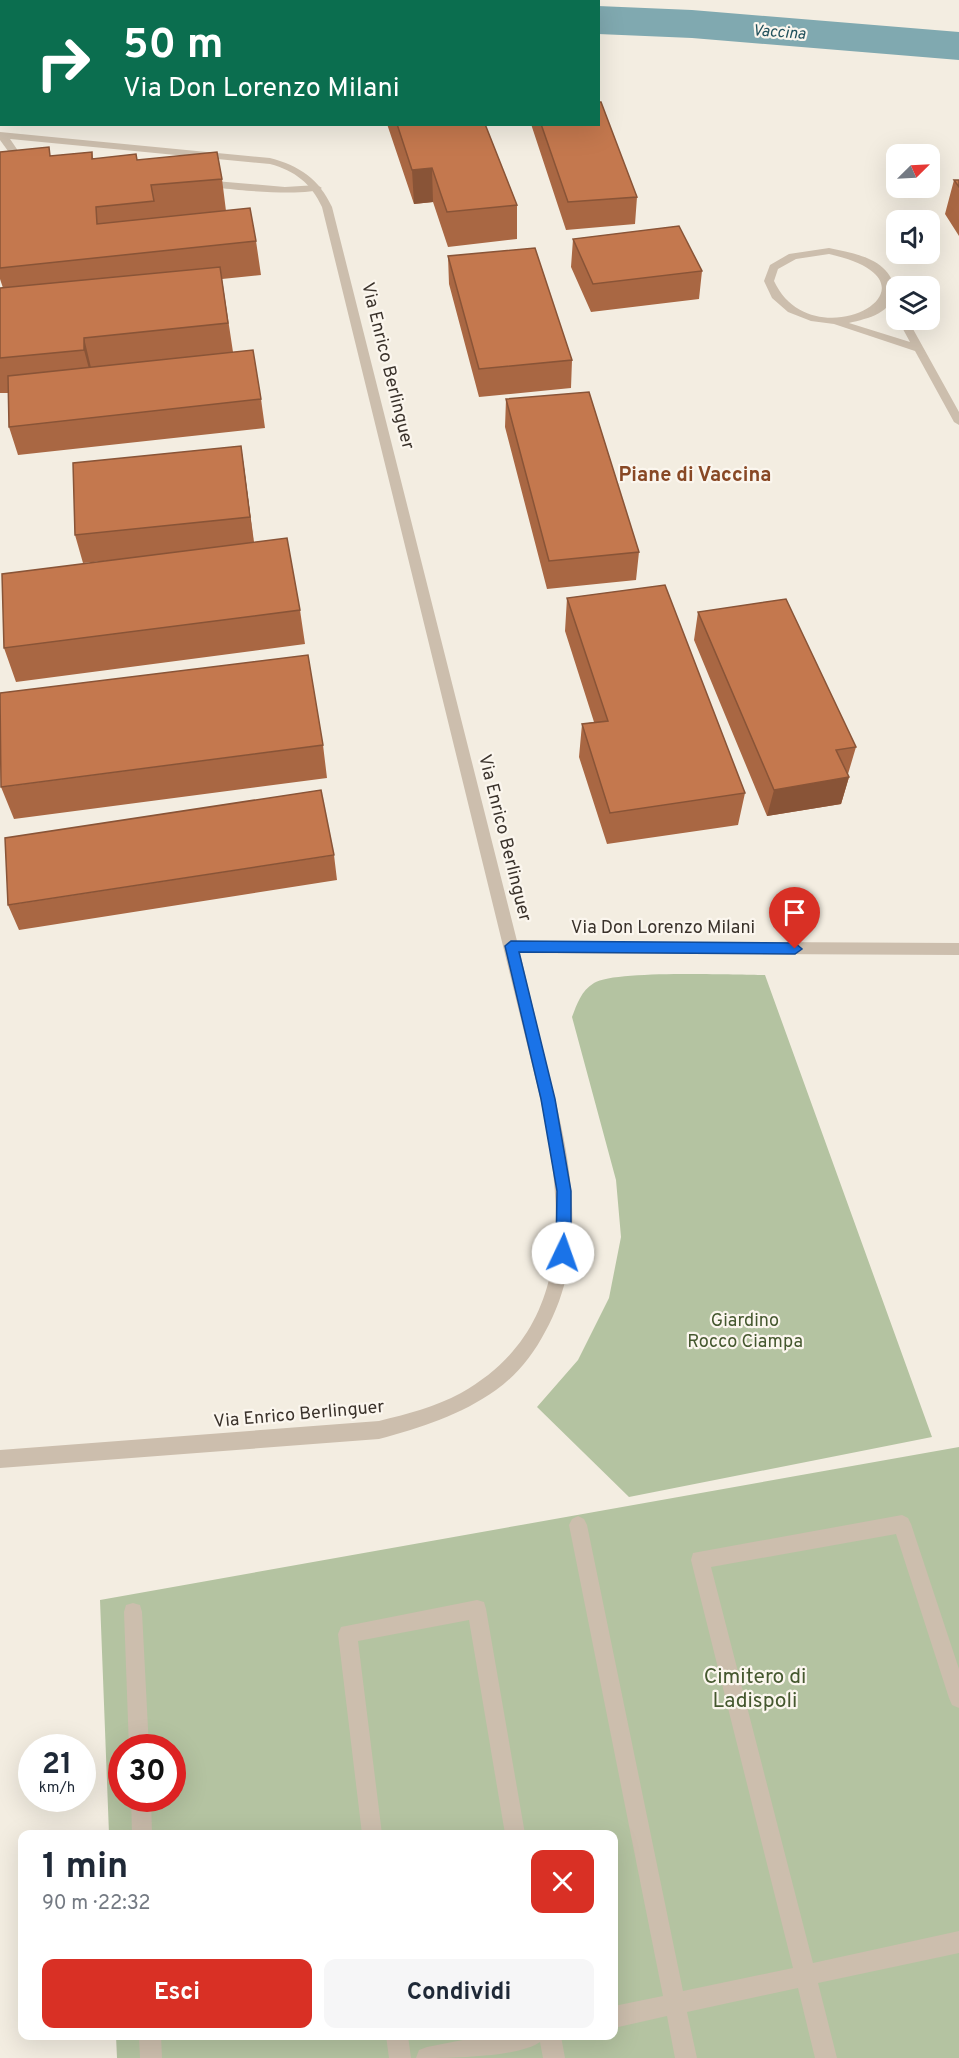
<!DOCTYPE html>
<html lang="it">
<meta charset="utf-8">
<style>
:root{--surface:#fff;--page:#f6f6f7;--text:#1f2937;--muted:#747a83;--accent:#d93025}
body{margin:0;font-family:Overpass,sans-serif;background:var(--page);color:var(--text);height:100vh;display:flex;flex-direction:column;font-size:22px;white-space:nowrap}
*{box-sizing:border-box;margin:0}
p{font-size:20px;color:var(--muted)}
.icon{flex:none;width:33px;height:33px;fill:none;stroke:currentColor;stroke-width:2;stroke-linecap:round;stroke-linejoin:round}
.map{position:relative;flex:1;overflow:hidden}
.sheet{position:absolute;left:18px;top:1830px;width:600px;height:210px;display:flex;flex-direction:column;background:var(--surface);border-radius:12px;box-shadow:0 6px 24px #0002}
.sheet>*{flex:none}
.top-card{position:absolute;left:0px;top:0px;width:600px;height:126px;box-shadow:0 6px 24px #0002;background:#0b6e4f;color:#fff;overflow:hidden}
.needle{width:39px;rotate:66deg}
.controls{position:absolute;left:886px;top:144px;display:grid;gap:12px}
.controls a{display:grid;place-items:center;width:54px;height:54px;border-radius:12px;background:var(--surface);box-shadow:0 6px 24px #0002;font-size:30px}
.speed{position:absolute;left:18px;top:1734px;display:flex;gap:12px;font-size:30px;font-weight:700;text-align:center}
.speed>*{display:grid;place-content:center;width:78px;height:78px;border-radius:50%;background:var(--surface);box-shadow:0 6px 24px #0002;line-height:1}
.speed small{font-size:15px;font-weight:400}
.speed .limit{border:9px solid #d22;background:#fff;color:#111}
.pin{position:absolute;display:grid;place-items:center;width:51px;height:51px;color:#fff;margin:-62px -26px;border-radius:50% 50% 50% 0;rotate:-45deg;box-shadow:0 0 6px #0007}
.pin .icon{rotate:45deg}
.me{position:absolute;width:66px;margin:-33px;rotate:3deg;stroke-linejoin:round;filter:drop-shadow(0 0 4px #0008)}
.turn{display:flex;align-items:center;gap:21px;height:126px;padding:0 24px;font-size:27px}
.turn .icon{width:78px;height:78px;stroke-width:2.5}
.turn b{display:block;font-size:42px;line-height:51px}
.round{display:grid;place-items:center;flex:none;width:63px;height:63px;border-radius:12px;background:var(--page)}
.head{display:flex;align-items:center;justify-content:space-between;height:102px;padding:0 24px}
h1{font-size:36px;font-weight:700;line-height:45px}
.button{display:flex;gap:12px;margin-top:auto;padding:12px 24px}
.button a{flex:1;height:69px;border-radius:12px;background:var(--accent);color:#fff;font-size:24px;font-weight:700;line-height:69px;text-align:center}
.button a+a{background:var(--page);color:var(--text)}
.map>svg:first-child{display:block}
.green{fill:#b4c3a1;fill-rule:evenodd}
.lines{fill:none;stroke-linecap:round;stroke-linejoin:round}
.river{fill:#80a9b0;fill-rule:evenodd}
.lane{fill:#ccbead;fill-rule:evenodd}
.street{fill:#ccbead;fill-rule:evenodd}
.wall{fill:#a96743}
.shaded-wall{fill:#895437}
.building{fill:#c4784e;stroke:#895437;stroke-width:1.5}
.route{fill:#1a73e8;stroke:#114b97;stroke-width:1.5}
.labels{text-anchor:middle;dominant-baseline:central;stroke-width:4.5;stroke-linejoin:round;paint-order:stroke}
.far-water-label{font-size:16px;font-style:italic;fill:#21515c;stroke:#fbf6ee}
.street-label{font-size:18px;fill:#3a322b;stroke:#fbf6ee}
.park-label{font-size:18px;fill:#45582f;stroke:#fbf6ee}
.far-district-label{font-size:20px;font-weight:bold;fill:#884825;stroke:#fbf6ee}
.near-park-label{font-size:21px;fill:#45582f;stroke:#fbf6ee}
</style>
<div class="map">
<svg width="959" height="2058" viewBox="0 0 959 2058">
<rect width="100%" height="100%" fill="#f3ede1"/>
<path class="green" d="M765,975L932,1437L629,1497L537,1407L578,1360L609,1298L621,1237L616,1180L572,1017C577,1004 581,991 594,983C615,970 733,975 765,975Z
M959,1447V2058H117L116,2036H614V1834H109L100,1600ZM122,1748H172V1798H122Z"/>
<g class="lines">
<path class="river" d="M222,0H281L282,2H224Z
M598,6L692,10L959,32V60L692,38L598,34Z"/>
<path class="lane" d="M0,133H6L29,167L27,169H21L0,140Z
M203,180L285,187L317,185L322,188C308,198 220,189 200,185L198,183Z
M902,1515L908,1518L911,1524L959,1669V1708L952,1705L949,1698L896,1534L711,1567L813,1963L959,1931V1953L818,1983L837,2058H815L798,1988L687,2012L697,2058H675L667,2016L614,2028V2006L663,1996L569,1525L572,1519L578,1516L584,1519L587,1525L683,1991L793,1968L691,1560L693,1553Z
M477,1600L484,1602L486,1609L525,1834H505L469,1620L358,1641L382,1834H362L338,1634L341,1627Z
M133,1603L140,1605L142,1612L149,1748H129L124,1612L126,1605Z
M131,1798H151L152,1834H132Z
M139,2036H161L162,2058H140Z
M386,2036H408L411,2058H389Z
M483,2036H561L565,2058H543L540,2042C517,2058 446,2058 416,2058L419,2050L427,2047Z"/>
<path class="street" d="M0,132L270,158C300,166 319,179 332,207L517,941L959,943V955L520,953C528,988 537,1023 545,1059C568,1148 593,1246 545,1332C533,1355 517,1375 496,1390C461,1415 420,1428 379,1439L0,1468V1450L379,1421C407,1414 435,1407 461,1393C577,1328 564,1204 539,1093L322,207C311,183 295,171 270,164L0,138Z
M829,248C856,254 888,258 895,289C892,314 869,318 849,323L910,342L898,320H908L959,412V425L954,422L915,351L834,324L811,321L788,312L772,298L764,281L770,265L789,254ZM829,254C959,283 813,365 774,281L778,269L796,259Z"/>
</g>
<path class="wall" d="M0,0L2,2V72H0Z
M387,124H485L517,205V239L448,247L433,202L414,204Z
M531,124H598L637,197L635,224L566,230Z
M0,152L51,156L92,152L93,158L137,160L222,179L226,211L256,241L261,275L222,279L233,352L261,399L265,428L18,455L9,427V393H0V288H3L0,279Z
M954,180H959V236L945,214Z
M573,239L702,271L699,299L591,312L571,267Z
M448,256L572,360L571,388L479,397L449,284Z
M506,399L639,552L636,580L547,589L505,427Z
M241,446L254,542L300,610L305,644L16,682L4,648L114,560L83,563L75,535Z
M567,598L745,793L738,825L607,844L579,757L582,724L594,722L565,631Z
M698,612L856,747L848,774H847L849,777L841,804L767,816L694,640Z
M323,745L327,778L14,819L1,787Z
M334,855L337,880L19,930L8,905Z"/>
<path class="shaded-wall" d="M432,168L433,202L414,204L412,170Z
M84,338L92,372L93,384L84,350Z
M241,446L245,474L254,545L250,517Z
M849,777L841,804L767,816L774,790Z"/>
<path class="building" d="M0,0L35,2H2V45H0Z
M598,102H601L637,197L568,202L541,124H598Z
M397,124H485L517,205L447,212L432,168L412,170Z
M49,147L50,156L92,152V159L136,154L137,160L217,152L222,179L151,185L154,201L96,207L97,224L250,208L256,241L0,268V152Z
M954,180H959V187Z
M679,226L702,271L593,284L573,239Z
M535,248L572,360L479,369L448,256Z
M220,267L228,323L84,338V350L0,358V288Z
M253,350L261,399L9,427L8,376Z
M589,392L639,552L549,561L506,399Z
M241,446L250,517L75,535L73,463Z
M287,538L300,610L4,648L2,574Z
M665,585L745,793L610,813L582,724L608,721L567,598Z
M786,599L856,747L836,750L849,777L774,790L698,612Z
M308,655L323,745L1,787L0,693Z
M321,790L334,855L8,905L5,838Z"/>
<path class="route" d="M511,941L795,943L802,949L795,954L519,952L555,1099L571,1191V1253L569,1258L563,1260L558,1258L556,1253L557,1191L541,1099L505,946Z"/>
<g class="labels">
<g class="far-water-label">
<text transform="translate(779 33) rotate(4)">Vaccina</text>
</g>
<g class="street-label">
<text transform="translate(387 366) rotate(76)">Via Enrico Berlinguer</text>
<text transform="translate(504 838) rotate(76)">Via Enrico Berlinguer</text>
<text x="663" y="928">Via Don Lorenzo Milani</text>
<text transform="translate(299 1415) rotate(-5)">Via Enrico Berlinguer</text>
</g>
<g class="park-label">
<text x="745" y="1321">Giardino<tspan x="745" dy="21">Rocco Ciampa</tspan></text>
</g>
<g class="far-district-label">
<text x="695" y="476">Piane di Vaccina</text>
</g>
<g class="near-park-label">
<text x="755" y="1677">Cimitero di<tspan x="755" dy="24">Ladispoli</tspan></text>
</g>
</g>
</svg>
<div class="controls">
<a><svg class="needle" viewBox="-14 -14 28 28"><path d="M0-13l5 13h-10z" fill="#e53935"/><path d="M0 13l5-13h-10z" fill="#747a83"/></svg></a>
<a><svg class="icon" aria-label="sound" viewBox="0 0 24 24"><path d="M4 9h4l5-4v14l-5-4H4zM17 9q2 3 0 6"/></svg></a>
<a><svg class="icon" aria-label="layers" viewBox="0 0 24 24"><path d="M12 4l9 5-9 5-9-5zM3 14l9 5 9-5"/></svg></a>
</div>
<div class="speed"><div>21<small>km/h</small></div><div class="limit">30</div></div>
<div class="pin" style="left:795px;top:949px;background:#d93025"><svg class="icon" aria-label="arrive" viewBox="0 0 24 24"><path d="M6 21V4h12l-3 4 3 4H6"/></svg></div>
<svg class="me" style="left:563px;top:1253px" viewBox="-20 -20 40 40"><circle r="19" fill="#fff"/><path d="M0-13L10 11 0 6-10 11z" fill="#1a73e8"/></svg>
<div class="top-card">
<div class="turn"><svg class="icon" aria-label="right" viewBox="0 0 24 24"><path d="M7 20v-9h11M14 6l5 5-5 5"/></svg><div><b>50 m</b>Via Don Lorenzo Milani</div></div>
</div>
<section class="sheet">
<div class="head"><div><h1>1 min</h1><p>90 m · 22:32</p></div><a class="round" style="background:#d93025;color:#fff"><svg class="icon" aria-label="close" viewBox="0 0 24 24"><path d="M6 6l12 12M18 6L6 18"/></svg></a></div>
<div class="button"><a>Esci</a><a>Condividi</a></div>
</section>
</div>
